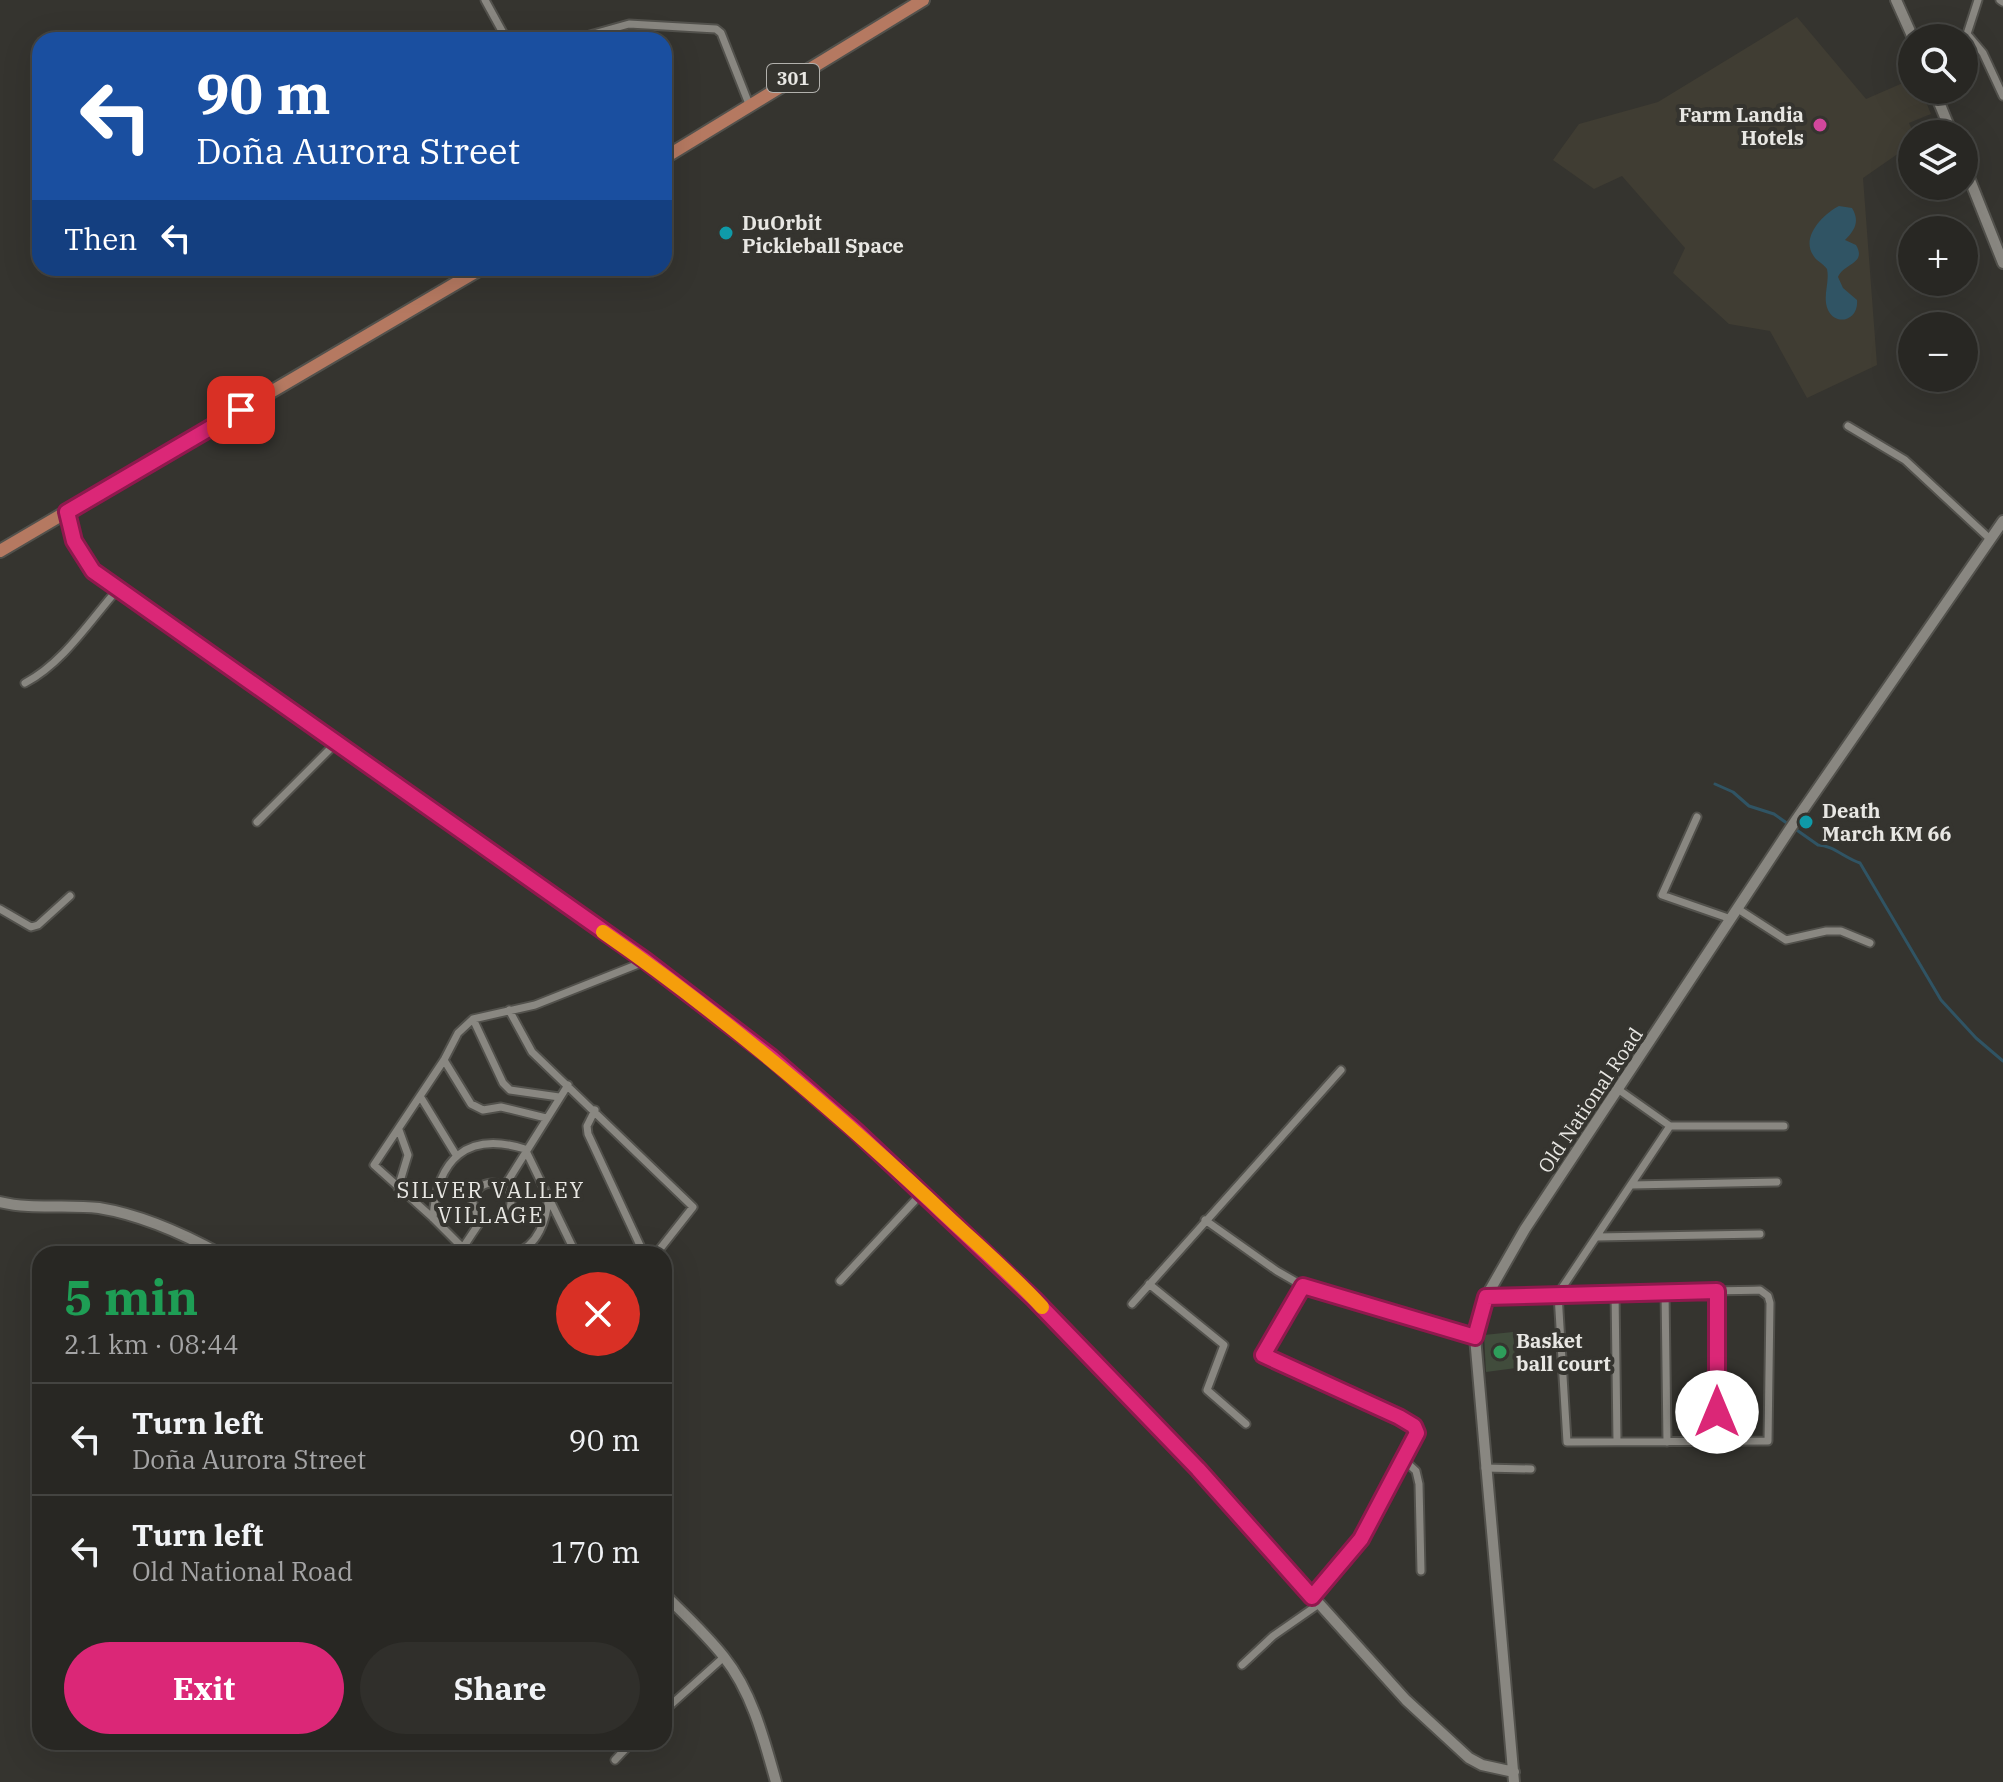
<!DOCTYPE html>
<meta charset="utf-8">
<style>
:root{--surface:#282723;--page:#302f2b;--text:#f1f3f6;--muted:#a5a5a6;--line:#444441;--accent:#db2777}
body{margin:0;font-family:"IBM Plex Serif",serif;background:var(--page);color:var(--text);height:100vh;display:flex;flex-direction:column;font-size:30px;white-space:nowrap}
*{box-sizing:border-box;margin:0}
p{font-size:26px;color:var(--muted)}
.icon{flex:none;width:44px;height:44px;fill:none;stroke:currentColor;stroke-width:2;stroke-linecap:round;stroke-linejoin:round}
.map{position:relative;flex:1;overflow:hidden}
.side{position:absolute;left:32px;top:1246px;width:640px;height:504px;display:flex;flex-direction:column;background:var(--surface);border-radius:24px;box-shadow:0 8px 32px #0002,0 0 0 2px var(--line)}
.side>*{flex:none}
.top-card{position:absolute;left:32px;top:32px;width:640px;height:244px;border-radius:24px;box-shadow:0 8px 32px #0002,0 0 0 2px var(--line);background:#1a4fa0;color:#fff;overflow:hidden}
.controls{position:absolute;left:1898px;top:24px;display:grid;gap:16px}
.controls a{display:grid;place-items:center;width:80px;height:80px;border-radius:50%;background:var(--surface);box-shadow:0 8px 32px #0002,0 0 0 2px var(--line);font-size:40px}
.pin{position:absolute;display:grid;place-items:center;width:68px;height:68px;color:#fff;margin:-34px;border-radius:16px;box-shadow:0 4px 12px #0006}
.me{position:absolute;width:88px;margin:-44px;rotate:0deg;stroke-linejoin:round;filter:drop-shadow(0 0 6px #0008)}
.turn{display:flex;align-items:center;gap:28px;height:168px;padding:0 32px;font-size:36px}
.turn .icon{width:104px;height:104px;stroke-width:2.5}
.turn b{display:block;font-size:56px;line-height:68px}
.then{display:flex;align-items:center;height:76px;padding:0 32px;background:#0003;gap:16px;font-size:30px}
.round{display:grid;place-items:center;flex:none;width:84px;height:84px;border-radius:42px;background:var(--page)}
.head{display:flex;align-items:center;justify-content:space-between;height:136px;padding:0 32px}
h1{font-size:48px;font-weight:800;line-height:60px;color:#1e9e55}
.action{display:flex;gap:16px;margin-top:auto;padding:16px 32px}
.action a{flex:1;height:92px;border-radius:48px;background:var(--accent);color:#fff;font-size:32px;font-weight:800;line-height:92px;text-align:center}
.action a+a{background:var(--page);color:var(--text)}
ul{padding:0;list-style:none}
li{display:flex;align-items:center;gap:24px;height:112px;padding:0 32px;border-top:2px solid var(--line)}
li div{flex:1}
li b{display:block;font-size:30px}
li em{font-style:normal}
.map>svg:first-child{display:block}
.built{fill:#403d33}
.green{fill:#414c3c}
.water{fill:#305464}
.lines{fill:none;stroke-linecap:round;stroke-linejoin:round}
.stream{stroke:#305464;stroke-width:3}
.street-casing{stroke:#52514c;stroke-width:11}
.secondary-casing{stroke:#52514c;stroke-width:14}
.primary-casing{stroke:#52514c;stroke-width:16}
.street{stroke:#898781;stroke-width:7}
.secondary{stroke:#898781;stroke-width:10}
.primary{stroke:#b57961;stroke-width:12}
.route-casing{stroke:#8e194d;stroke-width:20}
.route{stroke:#db2777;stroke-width:14}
.slow{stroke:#f59e0b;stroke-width:14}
.hotel-dot{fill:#d1479c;stroke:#35342f;stroke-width:3}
.culture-dot{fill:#0f9aa8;stroke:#35342f;stroke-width:3}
.leisure-dot{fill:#2e9e5b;stroke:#35342f;stroke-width:3}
.labels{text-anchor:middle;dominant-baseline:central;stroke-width:8;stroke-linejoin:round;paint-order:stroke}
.shield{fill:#35342f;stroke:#b2b1ad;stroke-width:2}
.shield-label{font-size:18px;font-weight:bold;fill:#e8e7e3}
.poi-label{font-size:20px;font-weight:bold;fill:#e8e7e3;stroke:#35342f;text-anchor:start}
.street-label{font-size:20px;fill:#e8e7e3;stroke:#35342f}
.neighbourhood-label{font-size:22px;letter-spacing:2px;fill:#e8e7e3;stroke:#35342f}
</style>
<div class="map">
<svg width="2003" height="1782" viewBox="0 0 2003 1782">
<rect width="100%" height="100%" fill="#35342f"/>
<path class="built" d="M1797,17L1866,99L1912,79V90H1921L1931,114L1909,123L1914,134L1912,144L1863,178L1877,365L1807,398L1770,331L1729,324L1673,273L1685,248L1622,176L1594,189L1553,160L1579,124L1658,102Z"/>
<path class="green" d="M1513,1332L1516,1368L1486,1372L1484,1335Z"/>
<path class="water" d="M1839,206L1852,208C1860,221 1855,230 1845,240L1856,245C1867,264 1844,263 1838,277L1843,288L1857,300C1859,320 1836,327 1828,310C1822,296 1830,283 1827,269C1823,263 1816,261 1813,255C1801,237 1823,214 1839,206Z"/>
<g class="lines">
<path class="stream" d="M1715,784L1733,792L1749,806L1774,814L1818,845C1832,845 1845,858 1860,863L1941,1000L1976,1038L2003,1061"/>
<g class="street-casing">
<path id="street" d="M485,0L507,40
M2000,0L2003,2
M1967,34L1983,53L2003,96
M1961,38L1967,34L1978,0
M572,40L629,24L716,29L721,33L749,104
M1848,426L1905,460L1990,539
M25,683C63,663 89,622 117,590
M1697,817L1662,895L1731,919
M257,822L336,743
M0,909L31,927L38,925L70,896
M1738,909L1786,940L1826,931H1841L1870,943
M509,1010L532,1052L693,1207L656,1254
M473,1019L503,1083L510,1090L559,1097
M444,1060L471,1104L483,1110L501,1107L546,1118
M420,1096L456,1155
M595,1110L587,1126L588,1134L644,1254
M1670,1126H1784
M473 1202a19 19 0 1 1 38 0a19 19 0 1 1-38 0Z
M1631,1185L1777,1182
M504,1187L568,1085
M398,1188L408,1155L399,1130
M433,1218C437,1159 467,1131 525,1149L576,1254
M1205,1220L1277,1271L1303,1286L1475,1337
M1597,1237L1760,1234
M462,1249L482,1219
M469,1254L433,1218L374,1165L444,1060L458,1033L473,1019L535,1005L646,961
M513,1254C539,1246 546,1220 549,1196
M840,1281L922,1193
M1149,1284L1224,1345L1207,1390L1246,1424
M1303,1286L1263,1355L1399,1417L1414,1426L1417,1433L1361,1539L1312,1597
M1665,1291L1667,1442
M1717,1291V1442
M1615,1292L1617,1441
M1486,1297C1577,1293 1668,1292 1760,1290L1768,1296L1770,1303L1768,1441L1567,1442L1558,1294L1670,1126L1619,1090
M1132,1304L1341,1070
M1404,1460L1416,1471L1419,1484L1421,1571
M1485,1468L1531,1469
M1242,1665L1273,1636L1319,1604
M664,1711L724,1657
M615,1760L632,1742"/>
</g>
<g class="secondary-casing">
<path id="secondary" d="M1896,0L1913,38
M1934,90L1952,134
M1964,165L2003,263
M67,512L74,541L93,571L646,961L771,1057L856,1131L1034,1299L1198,1469L1406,1700L1469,1758L1482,1765L1514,1772
M0,1202C32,1210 66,1204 99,1208C142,1215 182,1233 220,1254
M664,1594C684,1614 706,1634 724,1657C752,1692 764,1739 776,1782
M1514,1782L1475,1337L1486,1297L1525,1229L1796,820L2003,521"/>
</g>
<g class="primary-casing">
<path id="primary" d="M664,158L923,0
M0,551L482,268"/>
</g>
<use href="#street" class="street"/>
<use href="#secondary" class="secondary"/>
<use href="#primary" class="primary"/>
</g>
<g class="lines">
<g class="route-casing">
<path id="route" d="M241,410L67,512L74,541L93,571L646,961L771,1057L856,1131L1034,1299L1198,1469L1312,1597L1361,1539L1417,1433L1414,1426L1399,1417L1263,1355L1303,1286L1475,1337L1486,1297L1717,1291V1412"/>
</g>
<use href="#route" class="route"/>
<path class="slow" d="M603,932C720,1013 828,1105 932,1202C968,1237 1008,1270 1042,1307"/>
</g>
<circle class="hotel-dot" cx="1820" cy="125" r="8"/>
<g class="culture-dot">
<circle cx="726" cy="233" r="8"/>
<circle cx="1806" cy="822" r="8"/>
</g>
<circle class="leisure-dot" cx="1500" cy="1352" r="8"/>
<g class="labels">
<rect class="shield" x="767" y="64" width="52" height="28" rx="6"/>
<g class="shield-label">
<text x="793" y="78">301</text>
</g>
<g class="poi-label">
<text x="1804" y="114" text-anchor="end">Farm Landia<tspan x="1804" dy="23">Hotels</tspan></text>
<text x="742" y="222">DuOrbit<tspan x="742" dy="23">Pickleball Space</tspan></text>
<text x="1822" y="810">Death<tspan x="1822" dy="23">March KM 66</tspan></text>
<text x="1516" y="1340">Basket<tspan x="1516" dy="23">ball court</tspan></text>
</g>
<g class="street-label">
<text transform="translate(1590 1100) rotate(-56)">Old National Road</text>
</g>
<g class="neighbourhood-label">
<text x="491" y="1189">SILVER VALLEY<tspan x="491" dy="25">VILLAGE</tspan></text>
</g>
</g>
</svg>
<div class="controls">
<a><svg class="icon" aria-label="search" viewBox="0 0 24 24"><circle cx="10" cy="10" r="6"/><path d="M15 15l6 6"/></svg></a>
<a><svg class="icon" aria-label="layers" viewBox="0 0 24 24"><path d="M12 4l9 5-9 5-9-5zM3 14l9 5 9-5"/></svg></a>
<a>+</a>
<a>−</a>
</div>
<div class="pin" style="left:241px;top:410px;background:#d93025"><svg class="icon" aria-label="arrive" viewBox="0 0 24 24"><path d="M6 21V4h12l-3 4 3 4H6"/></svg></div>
<svg class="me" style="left:1717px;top:1412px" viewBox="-20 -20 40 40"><circle r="19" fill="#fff"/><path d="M0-13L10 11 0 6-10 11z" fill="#db2777"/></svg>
<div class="top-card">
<div class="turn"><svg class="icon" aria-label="left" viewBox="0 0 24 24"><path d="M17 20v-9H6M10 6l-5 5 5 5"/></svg><div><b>90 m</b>Doña Aurora Street</div></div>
<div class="then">Then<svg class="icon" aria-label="left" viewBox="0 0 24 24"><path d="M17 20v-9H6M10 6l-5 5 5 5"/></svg></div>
</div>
<section class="side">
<div class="head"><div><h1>5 min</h1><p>2.1 km · 08:44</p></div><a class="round" style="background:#d93025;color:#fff"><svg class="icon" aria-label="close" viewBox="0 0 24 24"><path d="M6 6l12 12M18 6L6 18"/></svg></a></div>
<ul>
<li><svg class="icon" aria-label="left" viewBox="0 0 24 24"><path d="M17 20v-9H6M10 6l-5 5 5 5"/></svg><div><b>Turn left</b><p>Doña Aurora Street</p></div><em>90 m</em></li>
<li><svg class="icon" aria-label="left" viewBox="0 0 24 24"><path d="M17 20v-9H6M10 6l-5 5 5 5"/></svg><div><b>Turn left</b><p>Old National Road</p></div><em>170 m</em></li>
</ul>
<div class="action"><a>Exit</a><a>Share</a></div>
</section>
</div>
